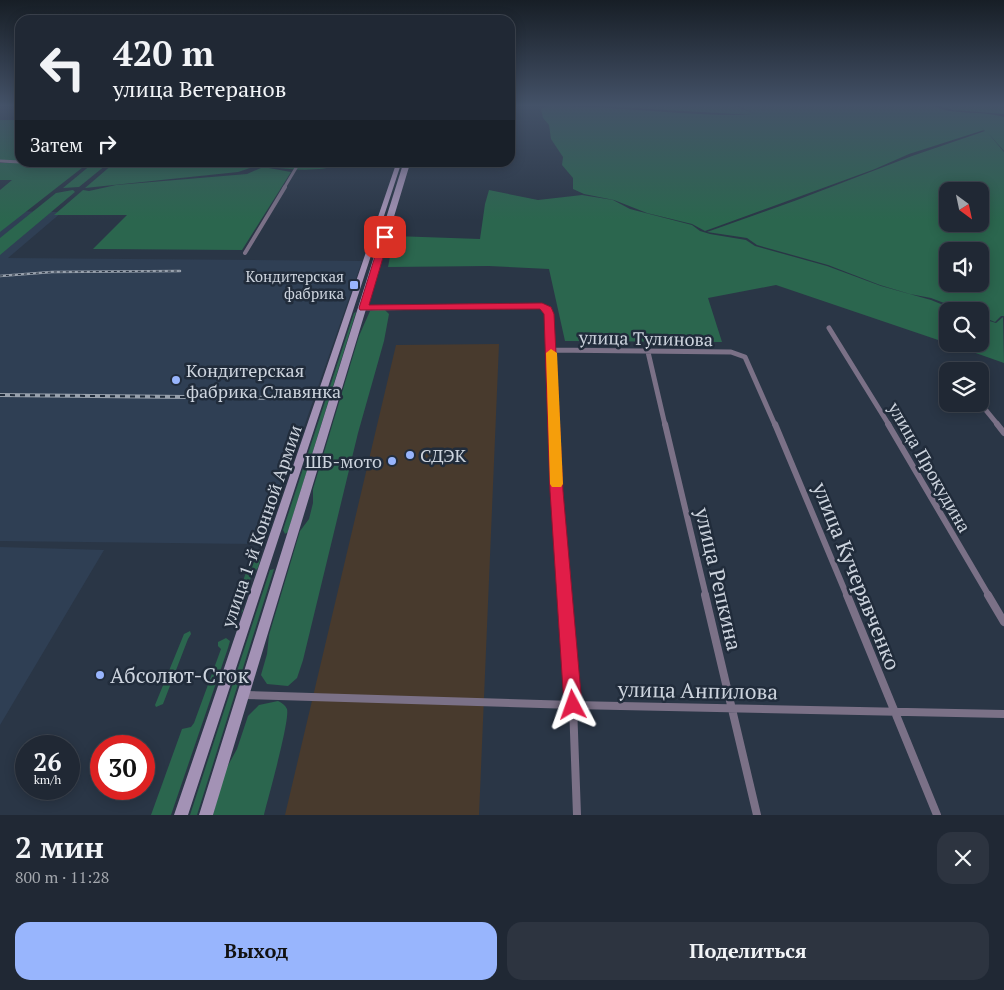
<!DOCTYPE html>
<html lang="ru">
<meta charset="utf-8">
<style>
:root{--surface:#202834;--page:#2d3440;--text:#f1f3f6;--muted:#a2a6ac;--line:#3d444f;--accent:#98b5fd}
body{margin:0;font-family:"PT Serif",serif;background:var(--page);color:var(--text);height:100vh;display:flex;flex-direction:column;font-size:19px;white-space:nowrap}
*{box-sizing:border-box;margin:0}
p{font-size:16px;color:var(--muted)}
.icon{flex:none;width:28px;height:28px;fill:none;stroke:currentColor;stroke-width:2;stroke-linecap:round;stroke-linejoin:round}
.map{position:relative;height:815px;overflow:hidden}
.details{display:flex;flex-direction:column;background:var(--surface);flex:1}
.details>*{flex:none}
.banner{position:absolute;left:15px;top:15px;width:500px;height:152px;border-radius:15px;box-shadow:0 2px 12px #0003,0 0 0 1px var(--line);background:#202834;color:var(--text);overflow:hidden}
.needle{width:32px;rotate:147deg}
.tools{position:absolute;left:939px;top:182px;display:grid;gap:10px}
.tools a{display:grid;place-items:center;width:50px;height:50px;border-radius:10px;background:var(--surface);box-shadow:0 2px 12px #0003,0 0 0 1px var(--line);font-size:25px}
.speed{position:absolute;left:15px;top:735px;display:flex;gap:10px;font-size:25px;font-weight:700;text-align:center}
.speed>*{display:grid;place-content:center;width:65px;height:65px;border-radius:50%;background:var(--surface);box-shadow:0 2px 12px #0003,0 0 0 1px var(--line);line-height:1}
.speed small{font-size:12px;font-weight:400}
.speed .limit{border:8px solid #d22;background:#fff;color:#111}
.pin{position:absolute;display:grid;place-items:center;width:42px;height:42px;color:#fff;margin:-21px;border-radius:10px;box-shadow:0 2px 8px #0006}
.me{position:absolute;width:55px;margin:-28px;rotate:356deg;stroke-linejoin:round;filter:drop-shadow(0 0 4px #0008)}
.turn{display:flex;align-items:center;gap:18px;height:105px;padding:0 15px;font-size:22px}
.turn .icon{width:65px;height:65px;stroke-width:2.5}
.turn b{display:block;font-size:35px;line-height:42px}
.then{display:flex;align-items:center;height:48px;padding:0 15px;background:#0003;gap:10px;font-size:19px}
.round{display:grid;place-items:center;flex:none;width:52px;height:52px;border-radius:15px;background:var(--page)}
.summary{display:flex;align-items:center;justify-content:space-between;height:85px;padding:0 15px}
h1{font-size:30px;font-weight:700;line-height:38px}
.button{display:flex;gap:10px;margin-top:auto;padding:10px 15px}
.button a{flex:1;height:58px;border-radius:15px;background:var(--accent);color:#111;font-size:20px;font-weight:700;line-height:58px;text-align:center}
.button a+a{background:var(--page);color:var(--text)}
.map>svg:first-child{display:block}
.commercial{fill:#483a2d}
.built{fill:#2f3f54}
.green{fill:#2b664e;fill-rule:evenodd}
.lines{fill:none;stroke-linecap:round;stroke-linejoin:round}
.street-far4{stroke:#7b7187;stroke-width:3}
.street-far3{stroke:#7b7187;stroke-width:4}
.street-far2{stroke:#7b7187;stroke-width:5}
.street-far1{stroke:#7b7187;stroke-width:6}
.street{stroke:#7b7187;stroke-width:8}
.secondary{fill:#a392b5;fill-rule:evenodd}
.rail-far1-casing{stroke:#97a0ac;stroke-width:2.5}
.rail-casing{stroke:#97a0ac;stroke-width:4}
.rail-far1{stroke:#212c3b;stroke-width:1;stroke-dasharray:3;stroke-linecap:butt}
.rail{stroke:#212c3b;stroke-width:2;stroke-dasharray:5;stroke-linecap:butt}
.route{fill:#e11d48;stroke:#92132f}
.slow{fill:#f59e0b}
.poi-dot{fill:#98b5fd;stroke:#212c3b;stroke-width:2}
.labels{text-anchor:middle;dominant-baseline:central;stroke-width:5;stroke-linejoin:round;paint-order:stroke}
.far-poi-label{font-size:15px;fill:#cdd4de;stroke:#212c3b;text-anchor:end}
.street-label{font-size:18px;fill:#cdd4de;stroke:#212c3b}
.poi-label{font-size:18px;fill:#cdd4de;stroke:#212c3b;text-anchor:start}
.near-street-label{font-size:21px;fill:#cdd4de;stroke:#212c3b}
.near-poi-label{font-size:21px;fill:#cdd4de;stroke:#212c3b;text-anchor:start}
</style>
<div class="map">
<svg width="1004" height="815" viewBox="0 0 1004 815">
<rect width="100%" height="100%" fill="#2a3646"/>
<path class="commercial" d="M499,344L479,815H285L396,345Z"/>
<path class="built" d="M0,211L62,212L8,258L362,261L263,544L0,541Z
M0,547L104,550L0,725Z"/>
<path class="green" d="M548,106C616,106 684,116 752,115L598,106H736L758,115L738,106H933C956,116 980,110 1004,117V151L988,133L1004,152V316H1001L995,322L980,316V311H965L931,298L910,294L880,285L828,265L757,245L747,238L707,232L797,200L912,156L985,131L979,126L984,130L909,154L875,169L705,231L692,224L647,213L614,200L584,194L573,189V178L562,165L563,157L551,139L549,125L543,118L541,109ZM948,191H980V224H948ZM948,251H980V284H948Z
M940,106H1004V114L953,110Z
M0,120H20V161H0Z
M0,163H85L87,164L0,232V190L12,180H0Z
M137,163L138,165V163L262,164L238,172L85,188L113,164Z
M92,164L106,165L79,187L63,188Z
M273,164H344C318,172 295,170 268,167V165Z
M263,167L291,172L242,250L93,249L127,215H54L83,190L89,191L116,185L247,174Z
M73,190L75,192L0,255V238L56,193Z
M489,190L538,200L582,195L613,200L630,209L692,225L700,231L710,234L746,240L755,246L827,266L881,286L931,300L958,311H948L947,343L776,285L708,298L722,342L565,341L549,269L489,266L388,267L394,236L480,239L485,204Z
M384,309L389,314L384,341L358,433L303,660L297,678L288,686L267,684L261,675L267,654L269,635L300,531L309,519L313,503V489L359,336L370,311Z
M356,312L288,532L285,534L283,530L354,313Z
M1003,317L1004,363L950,344H980V318L996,323Z
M256,556L260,560L258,568L252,574L241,606L243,611L233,622L227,621L236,601L250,561Z
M274,569L197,815H190L270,570Z
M190,631L191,634L188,639L163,704L156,707L155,705L184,634Z
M226,638L230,641L228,648L171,815H151L182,729L191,727L194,723L221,649L218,646V642Z
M278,701C282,703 285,705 287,709C290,721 268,798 264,815H213L225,771L237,749L248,716L259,705Z"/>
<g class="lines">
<path class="street-far4" d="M0,161L20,162
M106,162L401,164
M284,188L299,163"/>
<path class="street-far3" d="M245,253L285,187"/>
<path class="street-far2" d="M363,308L542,306L547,309L549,314L554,425
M829,328L889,425
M551,350L731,352L745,357L775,425
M648,352L665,425
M980,403L998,425"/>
<path class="street-far1" d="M554,424L565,596
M665,424L706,596
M775,424L847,596
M888,424L989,596
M997,424L1004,433"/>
<path class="street" d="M565,595L573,705L577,815
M705,595L757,815
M847,595L937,815
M988,595L1004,622
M244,695L573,705L1004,714"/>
<path class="secondary" d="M400,162H409V167L213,815H199L403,164L400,167L188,815H174L395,167Z"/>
<g class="rail-far1-casing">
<path id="rail-far1" d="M0,276L52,272L180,271"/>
</g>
<g class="rail-casing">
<path id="rail" d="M0,395L282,398"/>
</g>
<use href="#rail-far1" class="rail-far1"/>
<use href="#rail" class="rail"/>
</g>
<linearGradient id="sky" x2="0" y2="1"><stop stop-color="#171e26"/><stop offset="0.48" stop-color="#445268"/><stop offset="1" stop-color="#445268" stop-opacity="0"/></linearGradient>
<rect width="1004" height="220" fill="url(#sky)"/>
<path class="route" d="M385,235L389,237L369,305L542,303L551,307L554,314L563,491L582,705L579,711L573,714L567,711L564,705L550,491L544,314L540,309L360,310L359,308L381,237Z"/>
<path class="slow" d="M551,349L557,353L563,484L561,487H552L550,484L546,353Z"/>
<g class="poi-dot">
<rect x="349" y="280" width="10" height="10" rx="2.5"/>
<circle cx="176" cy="380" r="5"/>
<circle cx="410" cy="455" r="5"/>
<circle cx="392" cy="461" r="5"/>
<circle cx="100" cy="675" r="5"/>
</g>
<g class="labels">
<g class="far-poi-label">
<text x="344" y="276">Кондитерская<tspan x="344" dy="17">фабрика</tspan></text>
</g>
<g class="street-label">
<text transform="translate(646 338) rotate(1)">улица Тулинова</text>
<text transform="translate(930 467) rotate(60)">улица Прокудина</text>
<text transform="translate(261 526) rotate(-71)">улица 1-й Конной Армии</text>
</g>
<g class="poi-label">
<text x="186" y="370">Кондитерская<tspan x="186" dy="21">фабрика Славянка</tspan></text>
<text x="420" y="455">СДЭК</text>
<text x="382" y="461" text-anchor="end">ШБ-мото</text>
</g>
<g class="near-street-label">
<text transform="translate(857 576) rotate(68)">улица Кучерявченко</text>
<text transform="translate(719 579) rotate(77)">улица Репкина</text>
<text transform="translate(698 690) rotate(1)">улица Анпилова</text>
</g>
<g class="near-poi-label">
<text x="110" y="675">Абсолют-Сток</text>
</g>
</g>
</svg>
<div class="tools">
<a><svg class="needle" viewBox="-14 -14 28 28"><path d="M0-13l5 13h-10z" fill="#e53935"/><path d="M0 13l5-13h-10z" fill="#a2a6ac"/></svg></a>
<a><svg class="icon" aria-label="sound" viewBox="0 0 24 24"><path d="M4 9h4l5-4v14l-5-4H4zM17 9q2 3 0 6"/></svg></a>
<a><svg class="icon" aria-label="search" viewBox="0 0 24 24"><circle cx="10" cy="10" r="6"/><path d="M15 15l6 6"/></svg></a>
<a><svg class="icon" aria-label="layers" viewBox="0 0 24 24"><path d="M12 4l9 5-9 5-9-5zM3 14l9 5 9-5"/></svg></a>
</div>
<div class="speed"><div>26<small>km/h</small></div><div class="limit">30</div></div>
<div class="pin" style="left:385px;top:237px;background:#d93025"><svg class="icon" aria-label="arrive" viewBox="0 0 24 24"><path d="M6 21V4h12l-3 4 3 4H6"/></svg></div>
<svg class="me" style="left:573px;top:705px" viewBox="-20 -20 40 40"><path d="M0-17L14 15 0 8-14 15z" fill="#e11d48" stroke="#fff" stroke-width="4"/></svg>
<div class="banner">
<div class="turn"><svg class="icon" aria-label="left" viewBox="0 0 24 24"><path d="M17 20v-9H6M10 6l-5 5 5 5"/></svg><div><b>420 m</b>улица Ветеранов</div></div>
<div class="then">Затем<svg class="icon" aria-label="right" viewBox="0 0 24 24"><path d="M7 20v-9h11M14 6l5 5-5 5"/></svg></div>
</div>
</div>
<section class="details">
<div class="summary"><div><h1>2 мин</h1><p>800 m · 11:28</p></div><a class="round"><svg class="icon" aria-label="close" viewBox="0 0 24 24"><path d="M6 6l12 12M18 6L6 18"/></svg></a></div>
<div class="button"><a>Выход</a><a>Поделиться</a></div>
</section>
